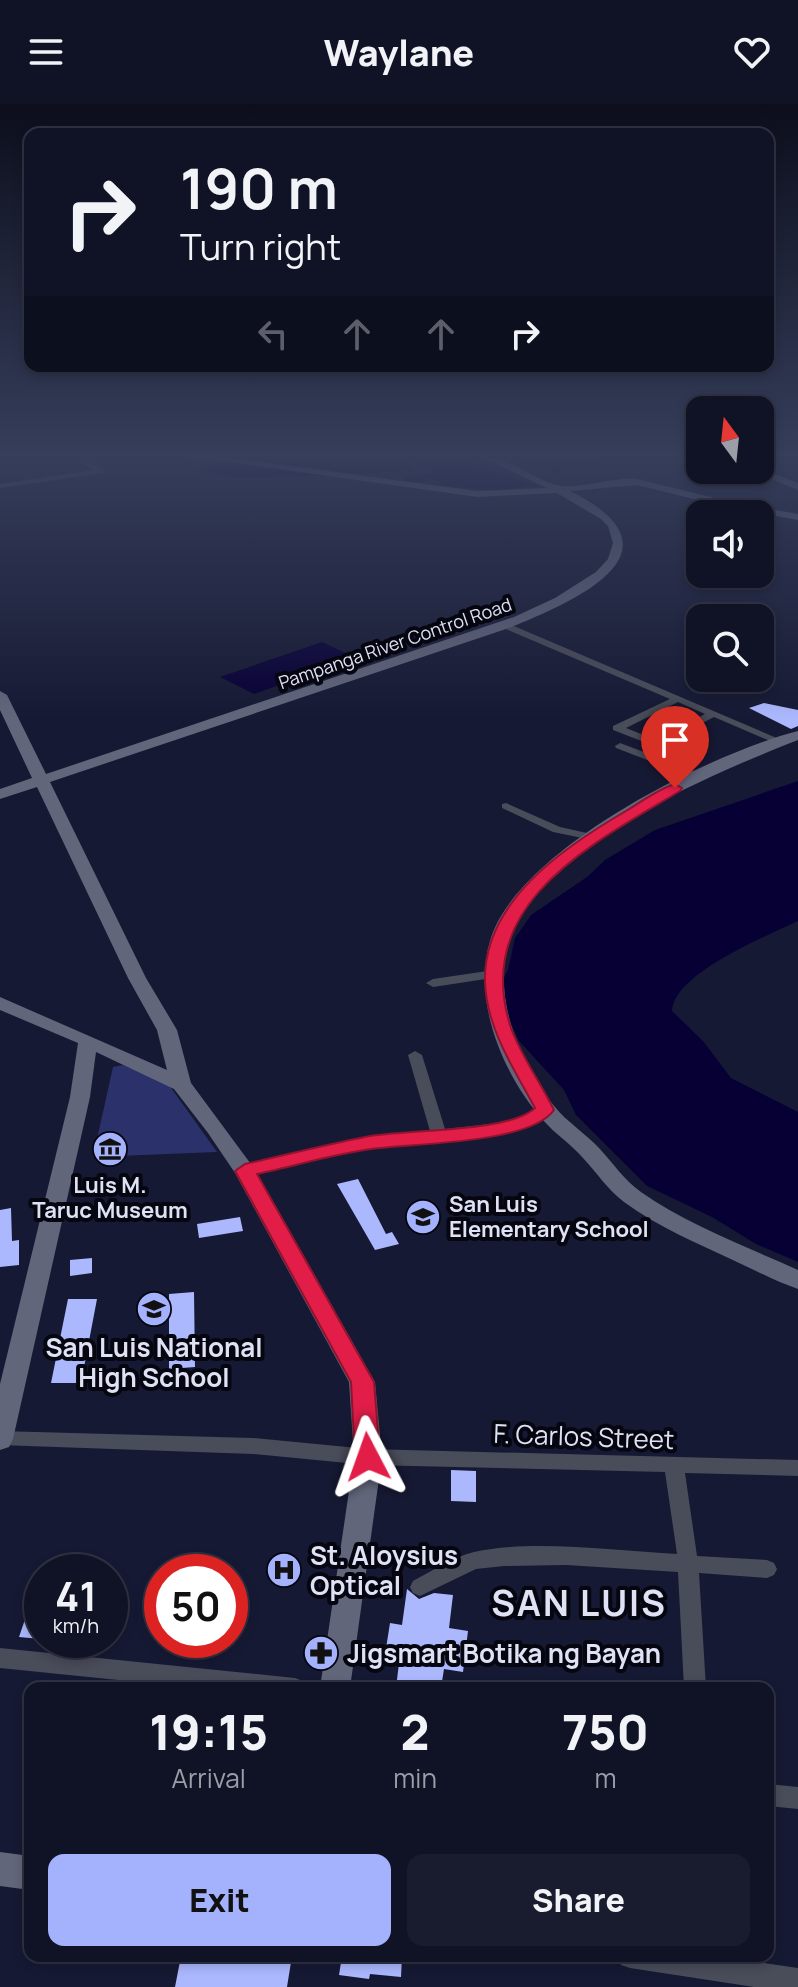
<!DOCTYPE html>
<style>
:root{--surface:#101326;--page:#191c2e;--text:#f1f3f6;--muted:#9c9ea7;--line:#303243;--accent:#a4b1fc}
body{margin:0;font-family:Manrope,sans-serif;background:var(--page);color:var(--text);height:100vh;display:flex;flex-direction:column;font-size:30px;white-space:nowrap}
*{box-sizing:border-box;margin:0}
p{font-size:26px;color:var(--muted)}
.icon{flex:none;width:44px;height:44px;fill:none;stroke:currentColor;stroke-width:2;stroke-linecap:round;stroke-linejoin:round}
.map{position:relative;flex:1;overflow:hidden}
.sheet{position:absolute;left:24px;top:1578px;width:750px;height:280px;display:flex;flex-direction:column;background:var(--surface);border-radius:16px;box-shadow:0 4px 12px #0003,0 0 0 2px var(--line)}
.sheet>*{flex:none}
.banner{position:absolute;left:24px;top:24px;width:750px;height:244px;border-radius:16px;box-shadow:0 4px 12px #0003,0 0 0 2px var(--line);background:#101326;color:var(--text);overflow:hidden}
.needle{width:52px;rotate:345deg}
.tools{position:absolute;left:686px;top:292px;display:grid;gap:16px}
.tools a{display:grid;place-items:center;width:88px;height:88px;border-radius:16px;background:var(--surface);box-shadow:0 4px 12px #0003,0 0 0 2px var(--line);font-size:40px}
.speed{position:absolute;left:24px;top:1450px;display:flex;gap:16px;font-size:40px;font-weight:700;text-align:center}
.speed>*{display:grid;place-content:center;width:104px;height:104px;border-radius:50%;background:var(--surface);box-shadow:0 4px 12px #0003,0 0 0 2px var(--line);line-height:1}
.speed small{font-size:20px;font-weight:400}
.speed .limit{border:12px solid #d22;background:#fff;color:#111}
.pin{position:absolute;display:grid;place-items:center;width:68px;height:68px;color:#fff;margin:-82px -34px;border-radius:50% 50% 50% 0;rotate:-45deg;box-shadow:0 0 8px #0007}
.pin .icon{rotate:45deg}
.me{position:absolute;width:88px;margin:-44px;rotate:356deg;stroke-linejoin:round;filter:drop-shadow(0 0 6px #0008)}
.turn{display:flex;align-items:center;gap:28px;height:168px;padding:0 24px;font-size:36px}
.turn .icon{width:104px;height:104px;stroke-width:2.5}
.turn b{display:block;font-size:56px;line-height:68px}
.lanes{display:flex;align-items:center;height:76px;padding:0 24px;background:#0003;justify-content:center;gap:40px;direction:ltr}
.lanes .off{opacity:.35}
.eta{display:flex;justify-content:space-evenly;align-items:center;height:136px;text-align:center}
.eta b{font-size:48px;font-weight:800;line-height:56px}
.cta{display:flex;gap:16px;margin-top:auto;padding:16px 24px}
.cta a{flex:1;height:92px;border-radius:16px;background:var(--accent);color:#111;font-size:32px;font-weight:800;line-height:92px;text-align:center}
.cta a+a{background:var(--page);color:var(--text)}
header{display:flex;justify-content:space-between;align-items:center;height:104px;padding:0 24px;background:var(--surface);font-size:36px;font-weight:800}
.map>svg:first-child{display:block}
.green{fill:#2b316a}
.water{fill:#070035}
.building{fill:#abb8fe}
.lines{fill:none;stroke-linecap:round;stroke-linejoin:round}
.street{fill:#494c59;fill-rule:evenodd}
.secondary{fill:#62667b;fill-rule:evenodd}
.route{fill:#e11d48;stroke:#92132f;stroke-width:2}
.labels{text-anchor:middle;dominant-baseline:central;stroke-width:8;stroke-linejoin:round;paint-order:stroke}
.far-street-label{font-size:18px;fill:#dee2f4;stroke:#050610}
.poi-label{font-size:22px;font-weight:bold;fill:#dee2f4;stroke:#050610}
.near-poi-label{font-size:26px;font-weight:bold;fill:#dee2f4;stroke:#050610;text-anchor:start}
.near-street-label{font-size:26px;fill:#dee2f4;stroke:#050610}
.near-district-label{font-size:36px;font-weight:bold;letter-spacing:2px;fill:#dee2f4;stroke:#050610}
</style>
<header><svg class="icon" aria-label="menu" viewBox="0 0 24 24"><path d="M4 6h16M4 12h16M4 18h16"/></svg>Waylane<svg class="icon" aria-label="heart" viewBox="0 0 24 24"><path d="M12 20l-8-8c-3-5 5-10 8-4 3-6 11-1 8 4z"/></svg></header>
<div class="map">
<svg width="798" height="1883" viewBox="0 0 798 1883">
<rect width="100%" height="100%" fill="#161933"/>
<path class="green" d="M123,961L169,981L217,1048L93,1053L113,963Z"/>
<path class="water" d="M222,352H394L415,366L360,370Z
M406,352H456L477,362L473,365L481,364L537,382L494,387L439,381L443,378L429,375L423,379L406,378L403,374L434,369Z
M526,352H597L603,357L554,369L520,356L527,354Z
M220,356L334,372L229,373L196,366Z
M322,538L356,554L254,590L220,573Z
M798,677V817C767,832 674,869 672,907L703,937L731,974L798,1008V1158L756,1140L712,1113L647,1082L576,1011L564,986L519,937L500,895L499,882L508,866L515,834L531,811L587,773L605,756L655,726Z"/>
<path class="building" d="M764,599L798,606V622L791,625L749,604Z
M358,1075L386,1130L392,1128L399,1140L375,1146L337,1080Z
M11,1104L12,1137L19,1136V1161L0,1163V1106Z
M240,1113L243,1127L199,1134L197,1120Z
M92,1154V1169L70,1172V1156Z
M194,1188L195,1263L169,1265V1190Z
M68,1195H97L81,1279H51Z
M451,1366L476,1367V1398L451,1397Z
M40,1469L41,1535L19,1533L33,1492L25,1491L30,1476H38Z
M407,1485L419,1495L434,1489L453,1491L449,1524L468,1527L463,1568L444,1565L441,1584H396L399,1559L384,1557L390,1519L402,1521Z
M181,1852H292L287,1883H175Z
M342,1852H402L401,1873L370,1870L369,1875L339,1871Z"/>
<g class="lines">
<path class="street" d="M87,352H96L87,357L103,365V369L0,384V380L93,366L78,357Z
M501,519H507L786,638L781,641L777,640L714,613L657,643L613,626V622L670,595L501,523ZM678,598L705,610L656,636L626,624Z
M620,639L702,670L703,672L698,675L694,674L616,644L615,642Z
M506,699L560,723L596,731L598,733L592,736L553,728L502,704V700Z
M494,866L499,867L501,870L499,873L433,883L426,879L433,875Z
M415,947L422,951L445,1025L516,1017L545,1001L552,1006L540,1018L518,1027L369,1043L245,1072L240,1071L237,1067L240,1063L369,1033L430,1027L408,951Z
M0,1327L253,1334L368,1345L798,1356V1372L685,1369L697,1452L767,1456L774,1459L777,1465L774,1471L767,1474L699,1469L706,1584H684L678,1468L566,1461L504,1462L476,1465L420,1492L413,1489L410,1483L413,1477C432,1467 453,1453 474,1448C533,1435 616,1447 677,1450L665,1368L368,1361L253,1350L0,1341Z
M0,1544L295,1574L303,1577L306,1584H197L0,1564Z
M768,1680L798,1683V1705L768,1702Z
M618,1852H714L798,1864V1883H754L630,1864L621,1861Z"/>
<path class="secondary" d="M186,352H215L477,387L547,384L479,352C512,352 536,379 562,382C586,384 612,373 637,375L731,398L798,410V416L731,404L637,381L570,387C691,447 575,497 509,524L50,678L146,874L177,926L191,979L256,1067L375,1278L382,1353L350,1584H320L354,1353L349,1278L235,1069L208,1029L174,985L96,948L90,993L13,1335L9,1343L0,1346V1280L70,993L78,939L0,906V893L167,966L157,926L128,874L37,683L0,695V685L32,674L0,606V587L7,591L46,670L514,513L555,494L596,468L608,455L613,439L608,422L601,415L557,389L477,393Z
M760,364L798,379V386L750,366Z
M798,627V636C716,668 558,735 516,817C486,876 515,955 555,1003C567,1018 585,1029 599,1044C613,1059 624,1076 641,1088C688,1121 745,1142 798,1166V1185C777,1178 757,1167 737,1158C699,1140 658,1123 624,1098C608,1086 597,1069 583,1054C571,1040 555,1030 543,1016C503,971 472,897 490,837C516,746 711,649 798,627Z
M0,1748L30,1752V1786L0,1782Z"/>
</g>
<linearGradient id="sky" x2="0" y2="1"><stop stop-color="#0c0e1c"/><stop offset="0.57" stop-color="#363e5b"/><stop offset="1" stop-color="#363e5b" stop-opacity="0"/></linearGradient>
<rect width="798" height="616" fill="url(#sky)"/>
<path class="route" d="M675,680L682,684L680,687C592,740 470,800 511,924C521,952 541,979 554,1006C530,1040 414,1039 371,1045C333,1050 295,1062 257,1070L374,1278L380,1353L376,1360L368,1363L359,1360L355,1353L351,1278L235,1067L245,1060C285,1051 325,1041 365,1033C404,1025 509,1029 535,1004C514,965 487,925 485,879C482,798 564,743 626,707C641,698 658,685 675,680Z"/>
<defs>
<g id="museum-disc" transform="scale(1.8)"><circle r="9.5" fill="#a4b1fc" stroke="#050610"/><path d="M0-6L6-3V-2H-6V-3ZM-5-1h2V3h-2ZM-1-1h2V3h-2ZM3-1h2V3H3ZM-6 4H6V6H-6Z" fill="#111"/></g>
<g id="school-disc" transform="scale(1.8)"><circle r="9.5" fill="#a4b1fc" stroke="#050610"/><path d="M0-5L7-2L0 1L-7-2ZM-4 1L0 2.5L4 1V4Q0 6-4 4Z" fill="#111"/></g>
<g id="hospital-disc" transform="scale(1.8)"><circle r="9.5" fill="#a4b1fc" stroke="#050610"/><path d="M-5-5h3v3.5h4V-5h3V5h-3V1.5h-4V5h-3Z" fill="#111"/></g>
<g id="pharmacy-disc" transform="scale(1.8)"><circle r="9.5" fill="#a4b1fc" stroke="#050610"/><path d="M-2-6h4v4h4v4h-4v4h-4v-4h-4v-4h4Z" fill="#111"/></g>
</defs>
<g fill-rule="evenodd">
<use href="#museum-disc" x="110" y="1045"/>
<use href="#school-disc" x="423" y="1113"/>
<use href="#school-disc" x="154" y="1205"/>
<use href="#hospital-disc" x="284" y="1466"/>
<use href="#pharmacy-disc" x="321" y="1549"/>
</g>
<g class="labels">
<g class="far-street-label">
<text transform="translate(395 539) rotate(-19)">Pampanga River Control Road</text>
</g>
<g class="poi-label">
<text x="110" y="1081">Luis M.<tspan x="110" dy="25">Taruc Museum</tspan></text>
<text x="449" y="1100" text-anchor="start">San Luis<tspan x="449" dy="25">Elementary School</tspan></text>
</g>
<g class="near-poi-label">
<text x="154" y="1243" text-anchor="middle">San Luis National<tspan x="154" dy="30">High School</tspan></text>
<text x="310" y="1451">St. Aloysius<tspan x="310" dy="30">Optical</tspan></text>
<text x="347" y="1549">Jigsmart Botika ng Bayan</text>
</g>
<g class="near-street-label">
<text transform="translate(584 1332) rotate(2)">F. Carlos Street</text>
</g>
<g class="near-district-label">
<text x="579" y="1498">SAN LUIS</text>
</g>
</g>
</svg>
<div class="tools">
<a><svg class="needle" viewBox="-14 -14 28 28"><path d="M0-13l5 13h-10z" fill="#e53935"/><path d="M0 13l5-13h-10z" fill="#9c9ea7"/></svg></a>
<a><svg class="icon" aria-label="sound" viewBox="0 0 24 24"><path d="M4 9h4l5-4v14l-5-4H4zM17 9q2 3 0 6"/></svg></a>
<a><svg class="icon" aria-label="search" viewBox="0 0 24 24"><circle cx="10" cy="10" r="6"/><path d="M15 15l6 6"/></svg></a>
</div>
<div class="speed"><div>41<small>km/h</small></div><div class="limit">50</div></div>
<div class="pin" style="left:675px;top:684px;background:#d93025"><svg class="icon" aria-label="arrive" viewBox="0 0 24 24"><path d="M6 21V4h12l-3 4 3 4H6"/></svg></div>
<svg class="me" style="left:368px;top:1353px" viewBox="-20 -20 40 40"><path d="M0-17L14 15 0 8-14 15z" fill="#e11d48" stroke="#fff" stroke-width="4"/></svg>
<div class="banner">
<div class="turn"><svg class="icon" aria-label="right" viewBox="0 0 24 24"><path d="M7 20v-9h11M14 6l5 5-5 5"/></svg><div><b>190 m</b>Turn right</div></div>
<div class="lanes"><svg class="icon off" aria-label="left" viewBox="0 0 24 24"><path d="M17 20v-9H6M10 6l-5 5 5 5"/></svg><svg class="icon off" aria-label="ahead" viewBox="0 0 24 24"><path d="M12 20V5M6 11l6-6 6 6"/></svg><svg class="icon off" aria-label="ahead" viewBox="0 0 24 24"><path d="M12 20V5M6 11l6-6 6 6"/></svg><svg class="icon" aria-label="right" viewBox="0 0 24 24"><path d="M7 20v-9h11M14 6l5 5-5 5"/></svg></div>
</div>
<section class="sheet">
<div class="eta">
<div><b>19:15</b><p>Arrival</p></div>
<div><b>2</b><p>min</p></div>
<div><b>750</b><p>m</p></div>
</div>
<div class="cta"><a>Exit</a><a>Share</a></div>
</section>
</div>
